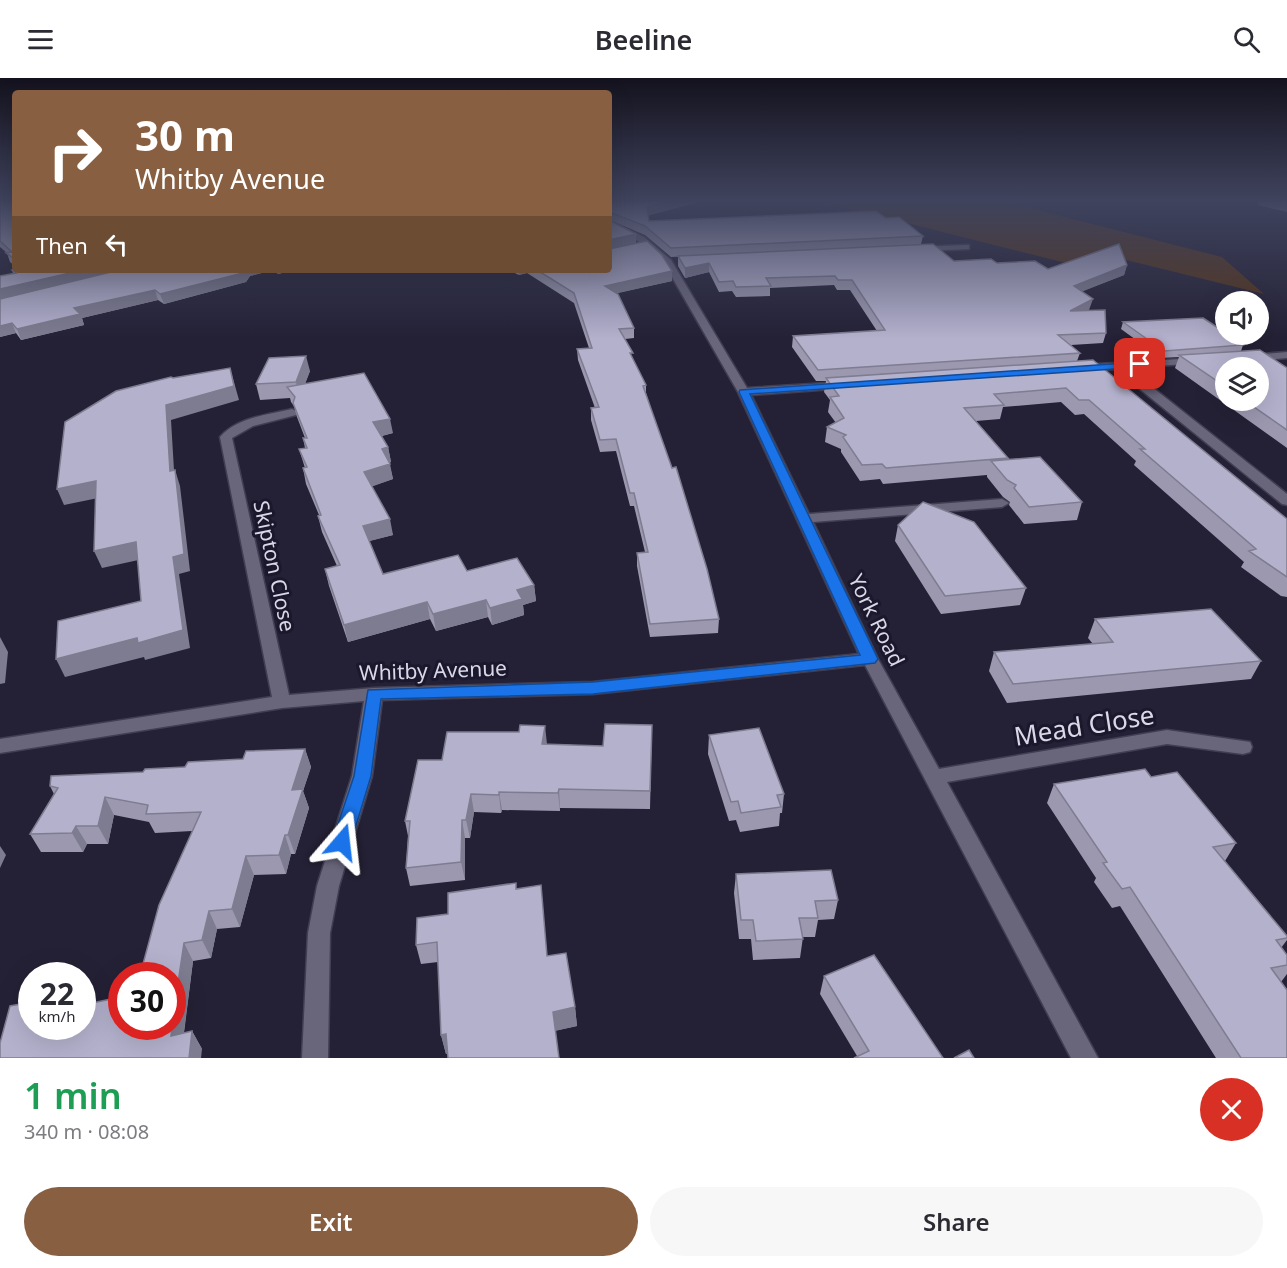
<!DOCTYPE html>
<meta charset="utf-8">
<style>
:root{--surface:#fff;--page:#f7f7f7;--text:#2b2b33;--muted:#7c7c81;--accent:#885f40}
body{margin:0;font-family:"Noto Sans",sans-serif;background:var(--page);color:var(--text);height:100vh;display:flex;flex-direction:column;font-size:22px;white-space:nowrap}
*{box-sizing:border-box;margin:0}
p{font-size:20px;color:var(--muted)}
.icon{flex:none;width:33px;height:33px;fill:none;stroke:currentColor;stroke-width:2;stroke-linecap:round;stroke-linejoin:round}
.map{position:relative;height:980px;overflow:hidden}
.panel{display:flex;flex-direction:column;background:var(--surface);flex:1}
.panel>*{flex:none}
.banner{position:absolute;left:12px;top:12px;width:600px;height:183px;border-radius:6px;box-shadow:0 6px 24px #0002;background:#885f40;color:#fff;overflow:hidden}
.buttons{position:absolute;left:1215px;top:213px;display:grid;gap:12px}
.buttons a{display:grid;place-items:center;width:54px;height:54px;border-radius:50%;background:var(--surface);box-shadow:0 6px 24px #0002;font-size:30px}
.speed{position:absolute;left:18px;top:884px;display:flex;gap:12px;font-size:30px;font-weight:700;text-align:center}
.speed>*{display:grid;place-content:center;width:78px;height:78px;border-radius:50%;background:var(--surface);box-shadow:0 6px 24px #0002;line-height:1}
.speed small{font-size:15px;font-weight:400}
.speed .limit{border:9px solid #d22;background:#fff;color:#111}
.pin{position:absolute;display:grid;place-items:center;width:51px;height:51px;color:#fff;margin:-26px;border-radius:12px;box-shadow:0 3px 9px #0006}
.me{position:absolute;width:66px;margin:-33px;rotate:17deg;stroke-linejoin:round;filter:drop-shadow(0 0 4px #0008)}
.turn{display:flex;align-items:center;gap:21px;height:126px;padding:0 24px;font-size:27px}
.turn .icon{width:78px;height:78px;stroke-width:2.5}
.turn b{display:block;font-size:42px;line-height:51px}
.then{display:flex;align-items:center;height:57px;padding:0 24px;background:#0003;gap:12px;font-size:22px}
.round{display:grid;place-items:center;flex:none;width:63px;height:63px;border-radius:32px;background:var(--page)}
.head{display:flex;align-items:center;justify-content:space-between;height:102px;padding:0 24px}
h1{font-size:36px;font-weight:600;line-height:45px;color:#1e9e55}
.primary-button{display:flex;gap:12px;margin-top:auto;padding:12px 24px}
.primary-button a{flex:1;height:69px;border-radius:36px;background:var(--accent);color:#fff;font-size:24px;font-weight:600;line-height:69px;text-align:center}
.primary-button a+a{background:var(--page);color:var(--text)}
header{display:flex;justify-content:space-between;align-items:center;height:78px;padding:0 24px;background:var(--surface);font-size:27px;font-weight:600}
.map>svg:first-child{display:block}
.green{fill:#553419}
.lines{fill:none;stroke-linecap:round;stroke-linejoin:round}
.minor-casing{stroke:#413e52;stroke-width:3}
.minor{fill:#69667c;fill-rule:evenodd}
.wall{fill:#9b98b0;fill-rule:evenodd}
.shaded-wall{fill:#7e7c90}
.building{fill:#b4b1cd;stroke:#7e7c90;stroke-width:1.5}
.route{fill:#1a73e8;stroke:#114b97;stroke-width:1.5}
.labels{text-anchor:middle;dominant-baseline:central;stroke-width:6;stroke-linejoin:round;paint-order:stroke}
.street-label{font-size:21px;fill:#d9d8e7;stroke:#1b172c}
.near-street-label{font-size:26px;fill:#d9d8e7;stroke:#1b172c}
</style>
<header><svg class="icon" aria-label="menu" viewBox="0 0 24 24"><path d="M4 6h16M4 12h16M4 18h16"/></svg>Beeline<svg class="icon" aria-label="search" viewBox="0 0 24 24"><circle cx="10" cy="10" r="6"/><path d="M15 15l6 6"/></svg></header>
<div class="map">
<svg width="1287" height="980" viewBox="0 0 1287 980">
<rect width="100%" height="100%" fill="#242136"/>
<path class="green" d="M820,123H1002L1222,179L1264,216L1102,176L1074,187Z"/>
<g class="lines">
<g class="minor-casing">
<path id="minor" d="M609,143L644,159L671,182L747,310L845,304L851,307L845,310L751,317L809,436L1002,421L1009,425L1002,429L813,444L878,581L939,691L1167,652L1250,664L1252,669L1250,674L1243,676L1167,666L947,704L1098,980H1071L865,587L593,616L382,622L372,698L339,808L330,855L328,980H302L308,855L317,808L352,698L364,623L282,630L0,675V661L272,619L220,359C237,339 268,337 292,331L296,333V337L253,348L232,360L289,617L374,610L593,604L859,576L738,314L664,185L638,163L609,148Z
M966,167H969V171L919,173L915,171L919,169Z
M1287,274V280L1250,283L1245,280L1250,277Z
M1196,280L1200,281V285L1128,290L1287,416V427L1282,426L1115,291L1082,293L1077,290L1082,287Z"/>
</g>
<use href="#minor" class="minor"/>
</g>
<path class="wall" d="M0,123H15V188L10,184L7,175L0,169Z
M609,123H702L648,137L649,143L886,140L923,158L921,166L954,183L997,185L1048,191L1127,187L1124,197L1082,213L1089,232H1088L1106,255L1103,265L1071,267L1080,275L1077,283L1287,441V519L1281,518L1241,489L1244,484L1134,387L1136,383L1084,336L1075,337L1061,324L1003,329L1000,341L976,343L1008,380V381L1082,424L1077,442L1024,446L1009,427L1010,424L1003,419L987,399V397L883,406L880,401L860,403L841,374V371L825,364L827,349L836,345L828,334L830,322L824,314L826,303H816L792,269L793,258L877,253L850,212H837L834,207L770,210V218L736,219L732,213L719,214L709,194L685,200L678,188V178L707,177L671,179L645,157L612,143L636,165L609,171Z
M1258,123H1287V134L1258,127Z
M12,192H294L278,196L273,192L250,198L246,204L164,226L158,222L82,240L84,247L21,262L16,255L0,259L13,195Z
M508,192L672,193V203L617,215L634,250V260L625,261L633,282L646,307V315L719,541L718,555L650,559L637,488V475L645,474L634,428H630L616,373L600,374L591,342V330H595L578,282L577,271L589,270L574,225L527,195L519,197Z
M1123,244L1243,267L1241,273L1287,290V370L1175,290L1179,279L1161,280L1121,251ZM1226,290L1258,322H1226Z
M310,293L305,306L393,355L382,358L388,369L391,384L389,385L393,401L372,408L393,457L369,463L383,496L467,493L534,507L536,523L523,527L524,537L492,547L488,539L436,553L430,541L348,564L329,508L325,491L337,488L322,454L318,438L319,437L306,406L303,390H305L299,371L305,370L303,360H305L297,339L294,328L291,324L290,320L260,322L256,306Z
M898,447L1026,510L1020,527L941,536L895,463Z
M1095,541L1261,583L1251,601L1007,625L989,593L994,574L1093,566L1088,560Z
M652,647L650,731L560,730V733L502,732L501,735L474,734L470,760H465V802L410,808L406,790L408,758L405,743L442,682L547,666L603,668Z
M709,657L784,716L782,735H780L779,748L740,754L736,742L729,743L708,676Z
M305,671L311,689L303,713L309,730L295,776H291L286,796L254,797L240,849L217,851L211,880L193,883L184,955L192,953L202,971L32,948H172L192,753L155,755L149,744L114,737L108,766H87L83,774H41L30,756L54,716L50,708L143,694L243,681Z
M1151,699L1236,765L1225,783L1287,858V862L1281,870L1287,877V896L1281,904L1287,980H1216L1120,828L1112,830L1094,804L1096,800L1047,725L1054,706Z
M736,796L838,822L834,841L818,842L815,859H803L800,880L753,882L751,861H739L734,815Z
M541,807L547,878L575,929L577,948L446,976L441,957L438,884L421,886L416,867L448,836L517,811Z
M824,898L943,980L857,978L820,916Z"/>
<path class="shaded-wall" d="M670,123H702L647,138V129Z
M636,156V165L609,171V162Z
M709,185V194L685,200V190Z
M1127,187L1124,197L1071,218L1074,208Z
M83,192H126L0,222V211Z
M245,192H273L250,198L246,204L164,226L160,216Z
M277,192H294L278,196Z
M519,192H527V195L519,197Z
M672,193V203L605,218V208Z
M155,212L158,222L82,240L84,247L21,262L17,251L74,230Z
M1093,221L1089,232L1067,243L1070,233Z
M12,245L16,255L0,259V248Z
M306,278L310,293L299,320L296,304Z
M230,290L239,322L171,342L175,409L170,393L166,327Z
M390,341L393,355L376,359L373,344Z
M388,369L391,384L385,386L382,371Z
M390,386L393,401L368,410L364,394Z
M175,392L180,408L190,493L179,496L190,570L145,582L144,579L65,599L56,581L137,560L173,479Z
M96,403L103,419L64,427L57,411Z
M390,441L393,457L366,464L363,448Z
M136,464L143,481L102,490L94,473Z
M534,507L536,523L523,527L524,537L492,547L490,530L517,512Z
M486,522L488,539L436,553L433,536Z
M427,524L430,541L348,564L344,547Z
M0,559L8,574L5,605L0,606Z
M545,648L547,666H542Z
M305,671L311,689L303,713L309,730L295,776L288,757L292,712Z
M559,711L560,730V733L558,715Z
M499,714L502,732L501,735L499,717Z
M471,716L474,734L470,760L466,742Z
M105,719L114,737L108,766L98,748Z
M462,742L465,760V802L461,784Z
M76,748L87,766L83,774L72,755Z
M285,757L291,776L286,796L279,777Z
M0,768L6,777L0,790Z
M246,778L254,797L240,849L232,831Z
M209,833L217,851L211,880L202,862Z
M184,865L193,883L181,976L171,958Z
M575,929L577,948L555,953L553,934Z
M192,953L202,971L201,980H189Z
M446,956L451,975L446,976L441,957Z"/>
<path class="building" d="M0,123H15V181L6,175L12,174L0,163Z
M609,123H670L647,129L649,143L876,133L886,140L899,139L923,158L671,170L645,148L609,134Z
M609,142L636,156L609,162Z
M647,163L662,177L672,193L605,208L618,216L634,250L619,251L633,275H630L646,307L643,308L672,390L676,389L707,491L719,541L650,546L637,475L648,474L634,415H630L616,361L600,362L591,330L599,329L577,271L592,270L574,215L537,192H609V171Z
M933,166L954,183L991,181L997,185L1035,183L1048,191L1119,166L1127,187L1074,208L1093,221L1070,233L1105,232L1106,255L1058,257L1080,275L818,292L793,258L885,252L852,202H838L835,198L766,200L771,208L736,209L733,203L719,204L709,185L685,190L678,178Z
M15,191V192H83L0,211V198L16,195L12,192Z
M119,192H245L243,195L160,216L155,212L74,230L80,236L17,251L12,245L0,248V221Z
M1203,240L1226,255V256H1227L1243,267L1164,273L1123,244Z
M1260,272L1287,290V352L1244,322H1258V290H1226V309L1179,277Z
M306,278L296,304L256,306L269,280Z
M1093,282L1287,441V499L1249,473L1256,471L1140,371H1145L1089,322H1079L1066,310L994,316L1004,327L964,330L1008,380L886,390L882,386L862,387L843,359L846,357L827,349L844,340L830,319L839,318L826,300Z
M230,290L234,308L166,327L170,393L175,392L184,476L173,479L183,552L138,565L137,560L56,581L58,543L141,523L136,464L94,473L96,403L57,411L65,344L116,313L171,299L173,300Z
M364,295L390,341L373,344L388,369L382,371L390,386L364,394L390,441L363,448L383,496L458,477L467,493L517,480L534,507L517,512L522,521L490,530L486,522L433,536L427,524L344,547L325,491L340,487L318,438L321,437L303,390L307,389L299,371L307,370L303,360H307L293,325L295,319L287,309Z
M1040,379L1082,424L1029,429L1014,410L1016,407L1007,402L991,383Z
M923,424L974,444L1026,510L945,518L898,447Z
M1211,531L1261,583L1013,606L994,574L1113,564L1095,541Z
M605,646L652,647L650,713L559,711L558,715L499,714V717L471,716L466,742H462L461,784L406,790L410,743H405L418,682H442L447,654H519L520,647L545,648L542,666L603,668Z
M759,650L784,716L777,717L781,729L741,735L738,723L731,724L709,657Z
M305,671L292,712L303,711L288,757H285L279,777L246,778L232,831L209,833L202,862L184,865L172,945V897H140L159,827L201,734L146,736L148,727L105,719L98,748H76L72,755L30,756L58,710L50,708L51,698L143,694L145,691L185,689L188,684L243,681L246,673Z
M1145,691L1151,699L1177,694L1236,765L1213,769L1287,858V860L1276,862L1287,877V887L1271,890L1287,912V980H1241L1130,809L1122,811L1103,785L1107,784L1054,706Z
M831,792L838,822L815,823L818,840H799L803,861L756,863L753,842H741L736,796Z
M516,805V811L541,807L547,878L566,875L575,929L553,934L559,980H448L446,956L441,957L437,864L416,867L417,840L448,836V815Z
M874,877L943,980H854L869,973L824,898Z
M122,907V948H172L171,958L192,953L189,980H0V965L10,928L32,924V948H82V927L111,921L113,909Z
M969,972L974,980H954Z"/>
<linearGradient id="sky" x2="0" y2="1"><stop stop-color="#14121e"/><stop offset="0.47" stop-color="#3f435d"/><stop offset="1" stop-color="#3f435d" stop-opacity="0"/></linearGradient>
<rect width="1287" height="261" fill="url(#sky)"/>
<path class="route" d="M1140,284L1144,286L1143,289L750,316L878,581L875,585L593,616L381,621L371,698L351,764L349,770L342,772L335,770L332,764L354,698L368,612L593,604L860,577L739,314L740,312Z"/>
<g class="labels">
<g class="street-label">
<text transform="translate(275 488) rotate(78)">Skipton Close</text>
<text transform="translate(877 542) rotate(64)">York Road</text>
<text transform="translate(433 592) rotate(-2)">Whitby Avenue</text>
</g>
<g class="near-street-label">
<text transform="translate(1084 647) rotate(-9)">Mead Close</text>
</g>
</g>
</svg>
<div class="buttons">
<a><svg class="icon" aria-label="sound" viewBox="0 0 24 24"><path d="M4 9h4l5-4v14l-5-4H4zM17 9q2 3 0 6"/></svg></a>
<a><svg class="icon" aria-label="layers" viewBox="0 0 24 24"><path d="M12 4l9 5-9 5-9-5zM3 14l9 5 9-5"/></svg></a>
</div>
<div class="speed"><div>22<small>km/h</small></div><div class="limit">30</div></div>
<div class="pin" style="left:1140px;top:286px;background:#d93025"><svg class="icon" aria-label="arrive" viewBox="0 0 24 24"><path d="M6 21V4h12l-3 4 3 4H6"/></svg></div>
<svg class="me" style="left:342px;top:764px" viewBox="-20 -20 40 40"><path d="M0-17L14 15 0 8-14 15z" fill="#1a73e8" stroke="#fff" stroke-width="4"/></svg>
<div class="banner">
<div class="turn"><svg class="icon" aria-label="right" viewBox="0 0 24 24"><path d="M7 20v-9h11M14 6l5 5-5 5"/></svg><div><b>30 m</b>Whitby Avenue</div></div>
<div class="then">Then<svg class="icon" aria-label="left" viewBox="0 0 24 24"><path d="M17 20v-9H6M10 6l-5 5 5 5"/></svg></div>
</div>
</div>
<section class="panel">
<div class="head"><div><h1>1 min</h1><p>340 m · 08:08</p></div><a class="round" style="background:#d93025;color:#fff"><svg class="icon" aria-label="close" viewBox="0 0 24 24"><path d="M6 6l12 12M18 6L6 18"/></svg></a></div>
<div class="primary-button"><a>Exit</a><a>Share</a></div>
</section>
